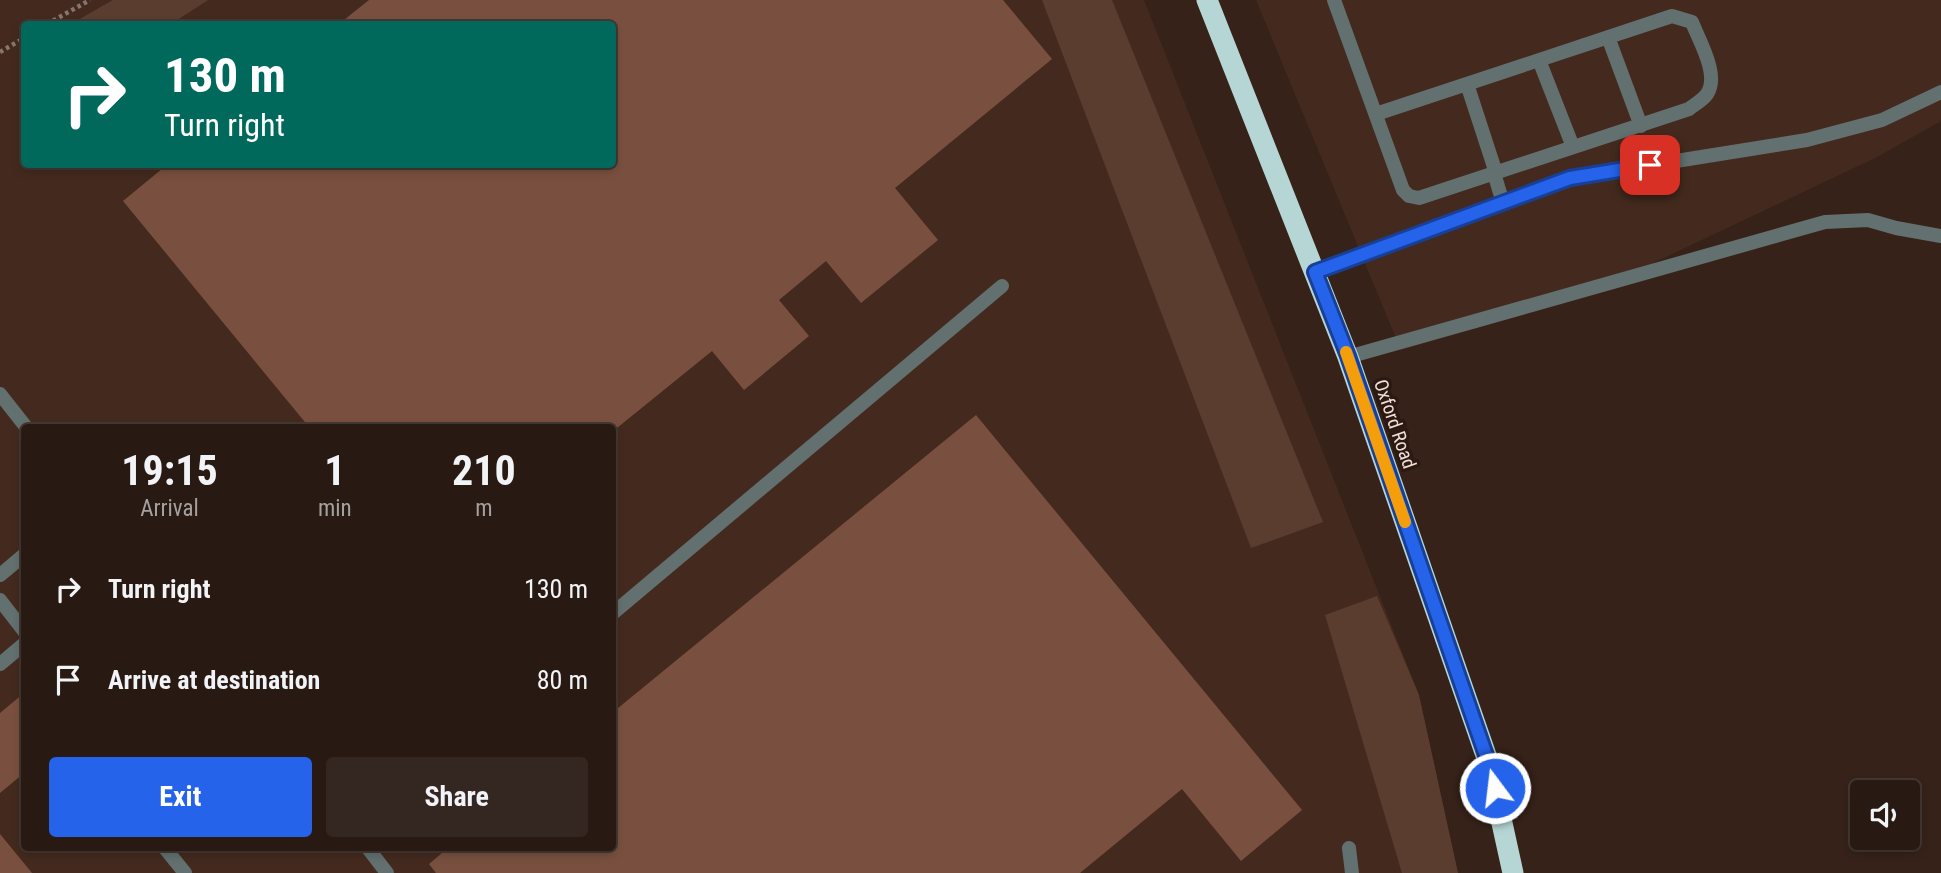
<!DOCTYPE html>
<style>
:root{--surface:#281a13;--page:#342721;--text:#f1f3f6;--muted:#a5a1a0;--line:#443833;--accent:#2563eb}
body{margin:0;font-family:"Roboto Condensed",sans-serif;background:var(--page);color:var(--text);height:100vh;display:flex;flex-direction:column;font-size:26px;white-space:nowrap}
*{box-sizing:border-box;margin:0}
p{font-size:23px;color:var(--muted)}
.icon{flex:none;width:38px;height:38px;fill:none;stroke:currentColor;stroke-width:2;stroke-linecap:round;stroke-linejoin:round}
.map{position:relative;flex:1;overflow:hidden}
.details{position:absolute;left:21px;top:424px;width:595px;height:427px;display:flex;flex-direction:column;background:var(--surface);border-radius:7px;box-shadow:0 4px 10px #0003,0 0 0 2px var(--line)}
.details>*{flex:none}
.top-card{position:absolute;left:21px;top:21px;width:595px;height:147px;border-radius:7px;box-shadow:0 4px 10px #0003,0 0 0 2px var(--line);background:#00695c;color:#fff;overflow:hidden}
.tools{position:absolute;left:1850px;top:780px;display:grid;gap:14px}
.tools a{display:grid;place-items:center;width:70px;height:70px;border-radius:7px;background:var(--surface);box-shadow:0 4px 10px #0003,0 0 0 2px var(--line);font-size:35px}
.pin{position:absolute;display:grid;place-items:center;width:60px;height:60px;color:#fff;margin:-30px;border-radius:14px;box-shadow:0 4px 10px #0006}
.me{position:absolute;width:77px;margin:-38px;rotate:345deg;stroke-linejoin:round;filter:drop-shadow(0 0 5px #0008)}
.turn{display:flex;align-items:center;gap:24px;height:147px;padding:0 28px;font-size:32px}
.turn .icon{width:91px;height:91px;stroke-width:2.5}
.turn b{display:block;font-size:49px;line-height:60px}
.eta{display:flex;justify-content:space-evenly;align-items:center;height:119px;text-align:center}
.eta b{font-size:42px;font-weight:700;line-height:49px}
.button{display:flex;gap:14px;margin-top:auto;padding:14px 28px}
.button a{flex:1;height:80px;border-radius:7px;background:var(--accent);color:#fff;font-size:28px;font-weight:700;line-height:80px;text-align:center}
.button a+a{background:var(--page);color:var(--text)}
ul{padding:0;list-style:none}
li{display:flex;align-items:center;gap:21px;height:91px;padding:0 28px}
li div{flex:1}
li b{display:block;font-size:26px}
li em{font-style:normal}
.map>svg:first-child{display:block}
.built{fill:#442a1e;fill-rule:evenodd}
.green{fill:#5b3d30}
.building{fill:#79503f}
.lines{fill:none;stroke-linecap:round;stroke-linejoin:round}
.path{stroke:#87766e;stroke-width:4.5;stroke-dasharray:3.5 3.5;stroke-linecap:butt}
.lane{stroke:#637070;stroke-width:14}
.highway{stroke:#b5d6d5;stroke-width:21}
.route-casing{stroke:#184099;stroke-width:18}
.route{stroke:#2563eb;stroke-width:12}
.slow{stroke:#f59e0b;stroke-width:12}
.labels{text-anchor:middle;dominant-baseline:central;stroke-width:7;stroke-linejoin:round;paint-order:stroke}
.street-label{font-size:19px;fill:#eddfd9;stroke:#2c1910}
</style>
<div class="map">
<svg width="1941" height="873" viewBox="0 0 1941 873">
<rect width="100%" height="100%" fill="#362219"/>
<path class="built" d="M0,0H1144L1419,695L1458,873H0ZM24,24H612V164H24ZM24,427H612V847H24Z
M1256,0H1941V121L1877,157L1575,300L1401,350Z"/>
<path class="green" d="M113,0H208L171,24H71Z
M1042,0H1112L1323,522L1251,548Z
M1377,596L1419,695L1458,873H1402L1325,615Z"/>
<path class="building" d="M369,0H1003L1052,59L895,188L938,240L861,303L826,261L779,300L809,336L744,390L712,351L612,432V427H309L123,201L168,164H612V24H339Z
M976,415L1302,810L1241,861L1182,789L1080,873H436L429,864L449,847H612V713Z
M24,693V773L0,793V713Z
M0,834L32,873H0Z"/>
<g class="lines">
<path class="path" d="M47,24L90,0
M0,52L24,38"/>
<path class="lane" d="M1334,0L1403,190L1409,196L1419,198L1689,109C1694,105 1703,100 1707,94C1720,75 1699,41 1692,22L1672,16L1376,114
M1608,37L1641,126
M1539,60L1573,147
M1467,84L1496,173
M1494,173L1503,203
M1315,272L1570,178L1807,140L1882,120L1941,92
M1348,357L1825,222L1868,220L1896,228L1941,236
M0,394L26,427
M0,575L24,555
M0,600L24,631
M612,614L1002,286
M0,664L24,644
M164,847L185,873
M367,847L387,873
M1349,848L1352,873"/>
<path class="highway" d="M1207,0L1348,357L1489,764L1513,873"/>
</g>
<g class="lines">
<g class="route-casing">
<path id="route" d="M1495,788L1489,764L1348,356L1315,272L1570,178L1650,165"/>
</g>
<use href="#route" class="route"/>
<path class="slow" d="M1346,352L1405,522"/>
</g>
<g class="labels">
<g class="street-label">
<text transform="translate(1395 424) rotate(71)">Oxford Road</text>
</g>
</g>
</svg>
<div class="tools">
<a><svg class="icon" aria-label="sound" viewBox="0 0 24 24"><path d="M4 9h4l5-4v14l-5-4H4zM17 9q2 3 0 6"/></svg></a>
</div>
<div class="pin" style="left:1650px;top:165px;background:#d93025"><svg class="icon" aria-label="arrive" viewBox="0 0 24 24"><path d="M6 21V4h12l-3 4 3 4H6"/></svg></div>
<svg class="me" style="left:1495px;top:788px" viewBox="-20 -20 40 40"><circle r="17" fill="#2563eb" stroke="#fff" stroke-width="3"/><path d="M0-11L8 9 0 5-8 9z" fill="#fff"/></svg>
<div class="top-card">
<div class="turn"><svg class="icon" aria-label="right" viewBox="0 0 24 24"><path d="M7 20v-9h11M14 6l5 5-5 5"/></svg><div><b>130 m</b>Turn right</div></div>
</div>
<section class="details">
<div class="eta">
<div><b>19:15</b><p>Arrival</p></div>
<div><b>1</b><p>min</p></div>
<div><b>210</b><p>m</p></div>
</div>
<ul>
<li><svg class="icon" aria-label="right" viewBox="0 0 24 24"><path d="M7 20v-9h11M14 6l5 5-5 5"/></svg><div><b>Turn right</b></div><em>130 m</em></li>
<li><svg class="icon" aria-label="arrive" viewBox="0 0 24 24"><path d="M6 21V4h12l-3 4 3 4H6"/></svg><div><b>Arrive at destination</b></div><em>80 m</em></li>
</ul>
<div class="button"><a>Exit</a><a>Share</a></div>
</section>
</div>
